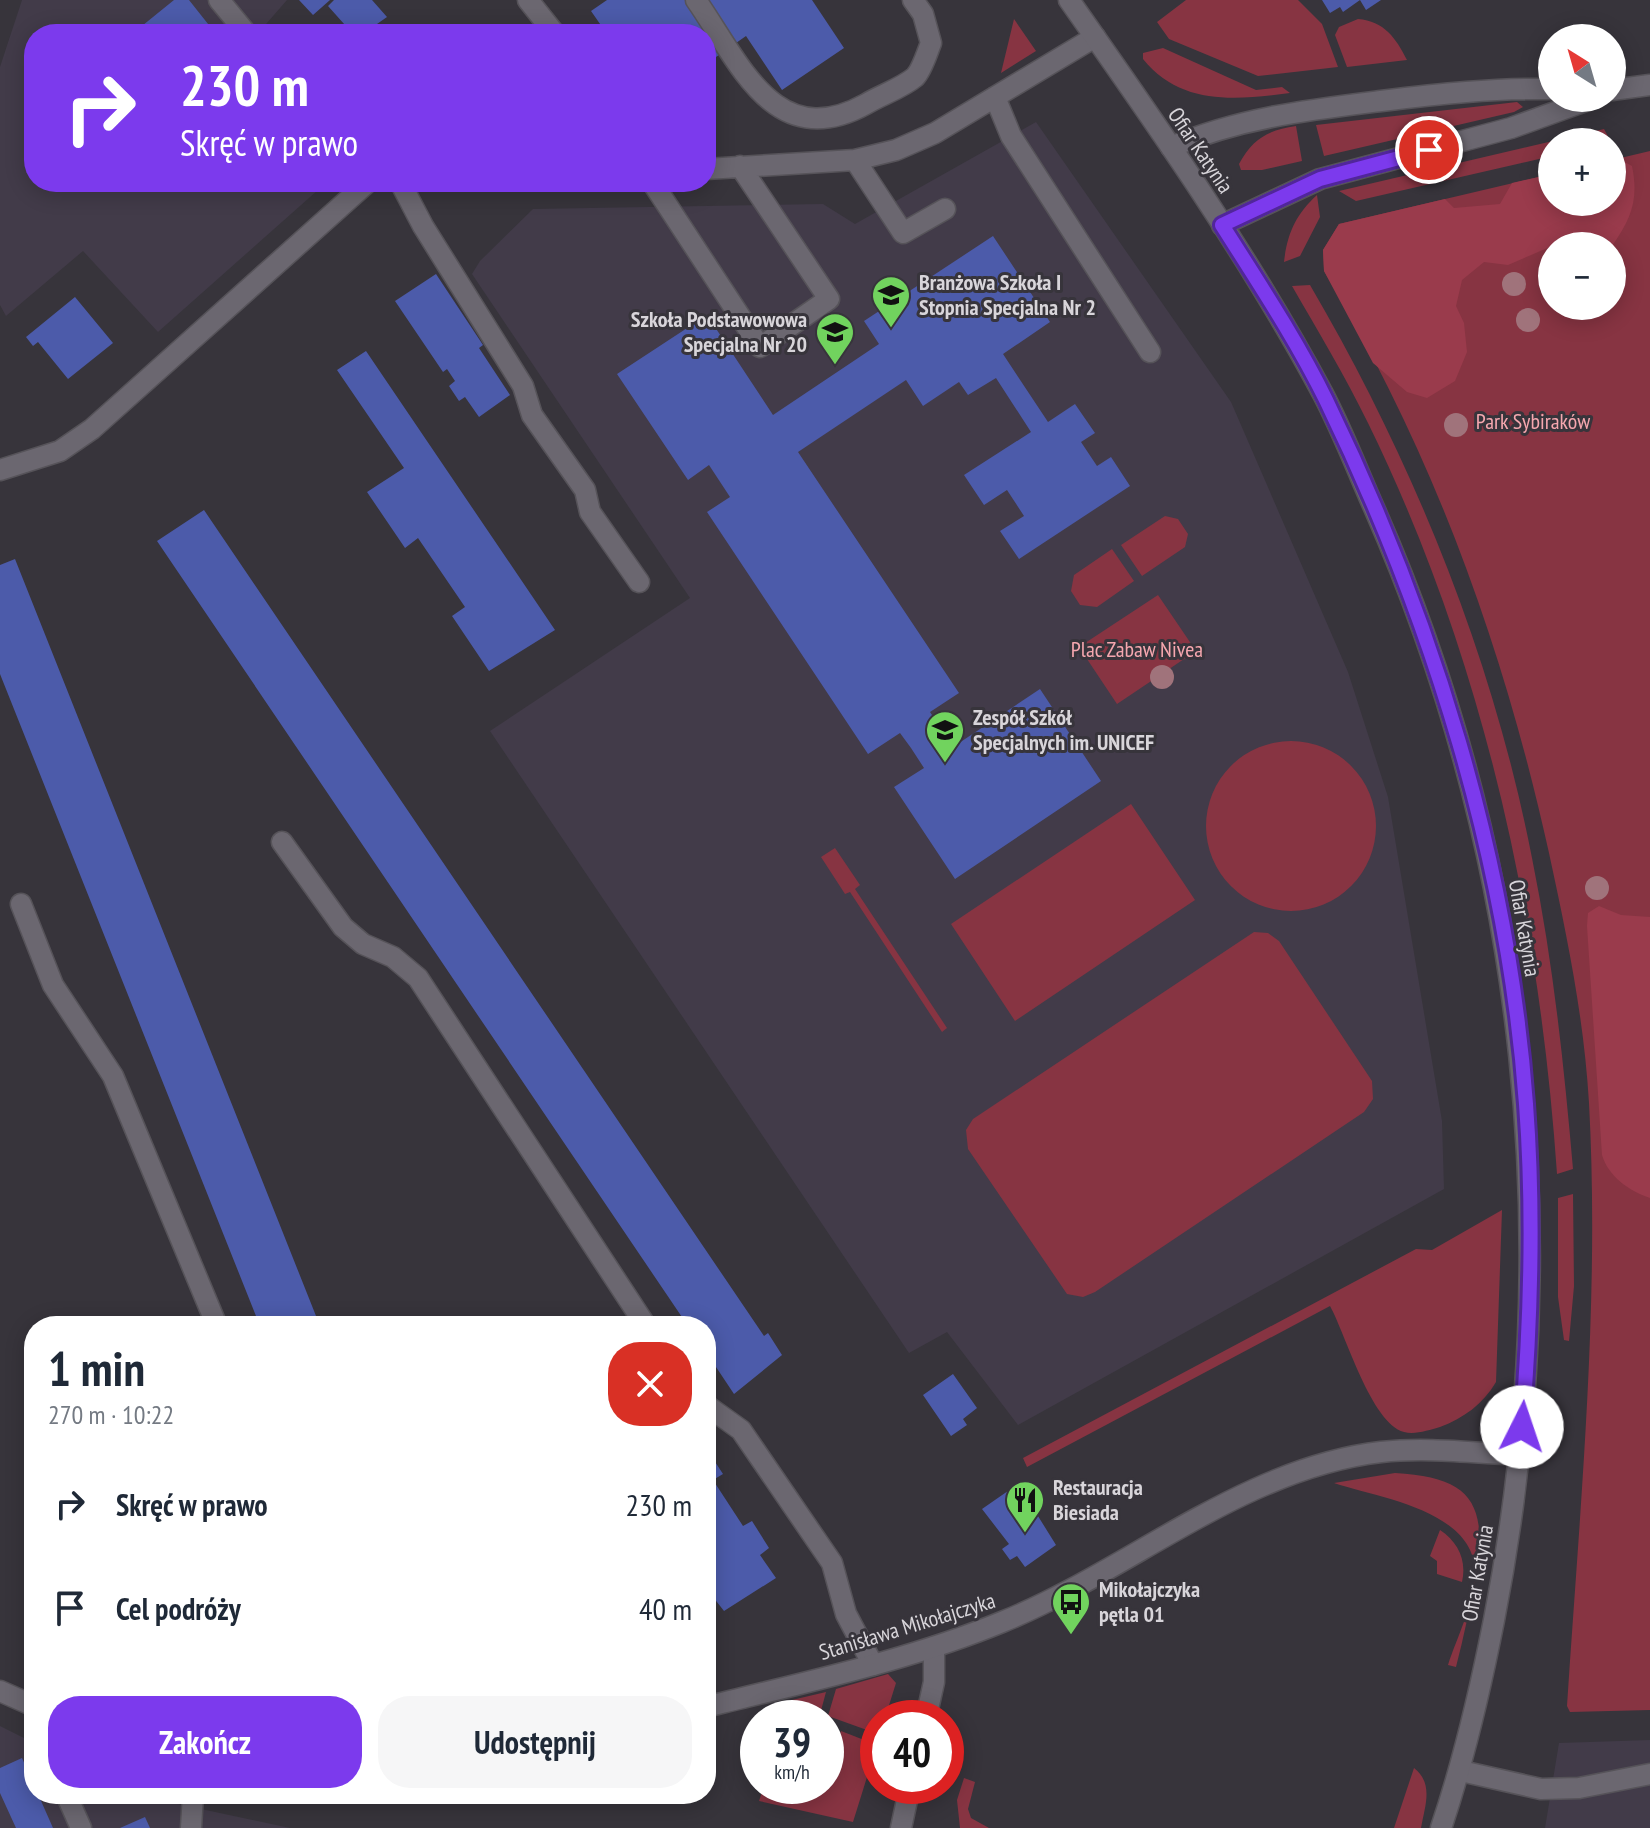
<!DOCTYPE html>
<html lang="pl">
<meta charset="utf-8">
<style>
:root{--surface:#fff;--page:#f6f6f7;--text:#1f2937;--muted:#747a83;--accent:#7c3aed}
body{margin:0;font-family:"PT Sans Narrow",sans-serif;background:var(--page);color:var(--text);height:100vh;display:flex;flex-direction:column;font-size:30px;white-space:nowrap}
*{box-sizing:border-box;margin:0}
p{font-size:26px;color:var(--muted)}
.icon{flex:none;width:44px;height:44px;fill:none;stroke:currentColor;stroke-width:2;stroke-linecap:round;stroke-linejoin:round}
.map{position:relative;flex:1;overflow:hidden}
.drawer{position:absolute;left:24px;top:1316px;width:692px;height:488px;display:flex;flex-direction:column;background:var(--surface);border-radius:32px;box-shadow:0 4px 20px #0003}
.drawer>*{flex:none}
.hud{position:absolute;left:24px;top:24px;width:692px;height:168px;border-radius:32px;box-shadow:0 4px 20px #0003;background:#7c3aed;color:#fff;overflow:hidden}
.needle{width:52px;rotate:323deg}
.buttons{position:absolute;left:1538px;top:24px;display:grid;gap:16px}
.buttons a{display:grid;place-items:center;width:88px;height:88px;border-radius:50%;background:var(--surface);box-shadow:0 4px 20px #0003;font-size:40px}
.speed{position:absolute;left:740px;top:1700px;display:flex;gap:16px;font-size:40px;font-weight:700;text-align:center}
.speed>*{display:grid;place-content:center;width:104px;height:104px;border-radius:50%;background:var(--surface);box-shadow:0 4px 20px #0003;line-height:1}
.speed small{font-size:20px;font-weight:400}
.speed .limit{border:12px solid #d22;background:#fff;color:#111}
.pin{position:absolute;display:grid;place-items:center;width:68px;height:68px;color:#fff;margin:-34px;border:4px solid #fff;border-radius:50%;box-shadow:0 2px 8px #0007}
.me{position:absolute;width:88px;margin:-44px;rotate:4deg;stroke-linejoin:round;filter:drop-shadow(0 0 6px #0008)}
.turn{display:flex;align-items:center;gap:28px;height:168px;padding:0 24px;font-size:36px}
.turn .icon{width:104px;height:104px;stroke-width:2.5}
.turn b{display:block;font-size:56px;line-height:68px}
.round{display:grid;place-items:center;flex:none;width:84px;height:84px;border-radius:32px;background:var(--page)}
.overview{display:flex;align-items:center;justify-content:space-between;height:136px;padding:0 24px}
h1{font-size:48px;font-weight:600;line-height:60px}
.cta{display:flex;gap:16px;margin-top:auto;padding:16px 24px}
.cta a{flex:1;height:92px;border-radius:32px;background:var(--accent);color:#fff;font-size:32px;font-weight:600;line-height:92px;text-align:center}
.cta a+a{background:var(--page);color:var(--text)}
ul{padding:0;list-style:none}
li{display:flex;align-items:center;gap:24px;height:104px;padding:0 24px}
li div{flex:1}
li b{display:block;font-size:30px}
li em{font-style:normal}
.map>svg:first-child{display:block}
.built{fill:#423b49}
.green{fill:#873442;fill-rule:evenodd}
.forest{fill:#9a3b4c}
.building{fill:#4c5baa}
.lines{fill:none;stroke-linecap:round;stroke-linejoin:round}
.lane-casing{stroke:#565359;stroke-width:23}
.street-casing{stroke:#565359;stroke-width:23}
.secondary-casing{stroke:#565359;stroke-width:23}
.lane{stroke:#6b6770;stroke-width:20}
.street{stroke:#6b6770;stroke-width:20}
.secondary{stroke:#6b6770;stroke-width:20}
.tree{fill:#a0737b}
.route-casing{stroke:#51269a;stroke-width:20}
.route{stroke:#7c3aed;stroke-width:14}
.labels{text-anchor:middle;dominant-baseline:central;stroke-width:6;stroke-linejoin:round;paint-order:stroke}
.street-label{font-size:22px;fill:#d8d5da;stroke:#37343b}
.poi-label{font-size:22px;font-weight:bold;fill:#d8d5da;stroke:#37343b;text-anchor:start}
.park-label{font-size:22px;fill:#f6a7af;stroke:#37343b}
</style>
<div class="map">
<svg width="1650" height="1828" viewBox="0 0 1650 1828">
<rect width="100%" height="100%" fill="#37343b"/>
<path class="built" d="M22,0H287L260,31L262,34H34V182H327L158,332L83,251L6,316L0,305V67Z
M1036,122L1231,402L1348,672L1388,797L1442,1121L1444,1189L1018,1425L947,1332L909,1353L490,731L690,598L472,274L480,261L533,209L823,204L855,224Z
M0,1726L34,1743V1794H131L290,1828H0Z
M1650,1740V1828H1545L1559,1743Z"/>
<path class="green" d="M1186,0H1298L1322,24L1338,67L1258,76L1169,39L1157,22Z
M1014,19L1036,51L1001,73Z
M1358,19C1384,21 1396,38 1407,60L1347,67L1335,35L1339,27Z
M1163,48L1256,90L1282,87L1290,93C1236,100 1181,106 1143,59V53Z
M1517,102L1523,107L1514,112L1324,156L1316,125Z
M1296,126L1302,161L1262,170H1241L1239,164C1253,138 1269,130 1296,126Z
M1604,129L1611,142H1552V156L1356,201L1339,191Z
M1650,151V1710L1570,1712L1567,1706C1580,1506 1600,1303 1589,1103C1584,1018 1567,936 1549,853C1504,649 1433,451 1324,271L1323,250L1339,224L1552,174V202H1612V160ZM1552,246H1612V306H1552Z
M1317,195L1320,217L1300,256L1284,262C1287,234 1296,214 1317,195Z
M1310,285C1413,461 1493,657 1532,858C1553,961 1564,1065 1573,1169L1557,1174C1539,914 1483,658 1368,423C1345,376 1318,331 1292,286Z
M1165,516L1178,519L1188,534L1185,547L1142,576L1121,545Z
M1112,549L1134,581L1097,607L1080,605L1071,591L1074,575Z
M1158,595L1196,651L1117,704L1079,647Z
M1206 826a85 85 0 1 1 170 0a85 85 0 1 1-170 0Z
M1131,804L1195,900L1015,1021L951,924Z
M835,848L860,885L855,889L947,1028L942,1032L850,892L845,894L821,857Z
M1254,932L1268,933L1279,941L1372,1081L1373,1099L1364,1112L1095,1292L1083,1297L1067,1294L968,1149L966,1130L973,1119Z
M1573,1194L1574,1286L1569,1341L1564,1340L1558,1297V1198Z
M1502,1210L1496,1382C1483,1404 1464,1418 1440,1427C1429,1430 1415,1435 1404,1432C1371,1423 1346,1335 1330,1306L1027,1467L1023,1458L1416,1249L1432,1250Z
M1395,1473C1471,1477 1488,1503 1476,1576C1470,1606 1464,1636 1456,1667L1448,1665C1457,1637 1476,1600 1475,1571C1473,1510 1379,1498 1334,1483Z
M1440,1530C1458,1542 1467,1560 1462,1582L1437,1574V1561L1430,1556Z
M888,1674L896,1683L885,1718H878V1734L828,1716L836,1689Z
M826,1692L819,1718L802,1714L801,1718H786L792,1700Z
M841,1731L877,1745L853,1822L759,1801L764,1786H826V1754L832,1756Z
M1414,1768C1434,1784 1425,1805 1421,1828H1394Z
M964,1778L975,1782L968,1809L971,1818L989,1828H960L957,1800Z"/>
<path class="forest" d="M1617,158L1632,166C1639,200 1631,219 1612,246H1552L1508,265L1484,262L1462,280L1456,306L1464,323L1467,352L1455,381L1427,398L1407,392L1373,363L1324,271L1323,250L1339,224L1445,199L1454,208L1500,204L1512,183L1552,174V202H1612V160Z
M1599,906L1621,915L1650,917V1198C1629,1191 1608,1176 1602,1155L1587,926L1588,913Z"/>
<path class="building" d="M174,0H189L216,34H132Z
M299,0H330L313,15Z
M334,0H372L387,17L377,24L385,34H353L328,6Z
M607,0H812L844,48L782,90L746,36L706,64V34H607L591,11Z
M1322,0H1381L1366,10L1360,0L1343,12L1340,7L1330,13Z
M993,236L1050,322L1003,354L1048,422L1075,404L1095,433L1081,442L1097,466L1111,457L1130,486L1019,559L1000,531L1024,516L1007,490L984,505L964,475L1031,432L996,378L968,395L959,382L923,406L906,380L798,452L959,693L930,712L953,747L1040,689L1101,781L955,879L894,787L924,768L911,748L900,733L868,754L707,512L730,497L709,465L688,480L617,374L707,315L773,415L879,344L864,321Z
M436,274L483,345L479,348L510,395L479,417L465,397L459,401L449,386L455,381L447,369L443,372L395,301Z
M75,297L113,343L68,379L38,342L33,346L26,337Z
M366,351L555,630L489,671L452,616L465,607L418,538L405,548L367,492L404,468L337,370Z
M204,510L764,1336L768,1333L782,1355L734,1394L706,1352V1326H688L157,541Z
M15,559L320,1326H260L0,674V565Z
M953,1374L977,1408L963,1419L967,1425L951,1436L923,1395Z
M706,1448L723,1474L713,1480L743,1526L752,1521L769,1548L760,1555L776,1578L724,1611L706,1588Z
M1018,1484L1056,1545L1025,1567L1017,1556L1010,1560L1002,1549L1009,1544L982,1509Z
M826,1726L838,1730L830,1752L826,1750Z
M22,1758L34,1785V1794H38L53,1828H16L0,1793V1768Z
M145,1817L150,1828H120Z"/>
<g class="lines">
<g class="lane-casing">
<path id="lane" d="M219,0L247,34
M528,0L555,34
M696,0C740,63 775,154 866,104C881,95 902,88 915,77C922,70 927,53 931,43L923,14L913,0
M995,97L1011,136L1150,352
M855,160L903,233L945,209
M706,169L855,160L896,150L935,133L1095,37
M400,182L423,226L523,386L532,415L585,490L590,512L639,582
M652,182L760,347L829,299L740,166
M0,470L60,451L92,429L368,182
M282,842L343,927L363,944L393,957L418,978L646,1326
M21,904L53,985L113,1076L217,1326
M706,1405L741,1430L832,1563L846,1614L873,1665
M926,1718L934,1682V1647
M1461,1771L1541,1789L1579,1788L1650,1774
M66,1794L81,1828
M191,1828L193,1794
M901,1828L910,1786"/>
</g>
<g class="street-casing">
<path id="street" d="M1612,90L1650,85
M1171,147C1239,118 1308,110 1381,101C1438,94 1494,88 1552,89
M1222,225L1320,179L1511,128L1594,98
M0,1691L34,1706
M706,1707C805,1682 907,1661 1002,1622C1129,1571 1242,1468 1381,1452C1428,1447 1474,1453 1520,1455"/>
</g>
<g class="secondary-casing">
<path id="secondary" d="M1069,0C1159,128 1249,256 1323,394C1343,432 1358,472 1375,510C1528,858 1567,1248 1494,1620C1480,1691 1464,1760 1441,1828"/>
</g>
<use href="#lane" class="lane"/>
<use href="#street" class="street"/>
<use href="#secondary" class="secondary"/>
</g>
<g class="tree">
<circle cx="1514" cy="284" r="12"/>
<circle cx="1528" cy="320" r="12"/>
<circle cx="1456" cy="425" r="12"/>
<circle cx="1162" cy="677" r="12"/>
<circle cx="1597" cy="888" r="12"/>
</g>
<g class="lines">
<g class="route-casing">
<path id="route" d="M1429,150L1320,179L1222,225C1258,282 1296,339 1326,400C1432,618 1508,860 1526,1104C1534,1211 1531,1320 1522,1427"/>
</g>
<use href="#route" class="route"/>
</g>
<defs>
<g id="school-pin" transform="scale(2)"><path d="M0 17L-7.5 6A9.5 9.5 0 1 1 7.5 6Z" fill="#71d35e" stroke="#37343b"/><path d="M0-5L7-2L0 1L-7-2ZM-4 1L0 2.5L4 1V4Q0 6-4 4Z" fill="#111"/></g>
<g id="restaurant-pin" transform="scale(2)"><path d="M0 17L-7.5 6A9.5 9.5 0 1 1 7.5 6Z" fill="#71d35e" stroke="#37343b"/><path d="M-5-6h1v4h1v-4h1v4h1v-4h1v5L-1.5 .5V6h-2V.5L-5-1ZM5-6V6H3V1.5H1.5Q1.5-4 5-6Z" fill="#111"/></g>
<g id="bus-pin" transform="scale(2)"><path d="M0 17L-7.5 6A9.5 9.5 0 1 1 7.5 6Z" fill="#71d35e" stroke="#37343b"/><path d="M-5-6H5V4H4V6H2V4H-2V6H-4V4H-5ZM-3.5-4V0h7V-4ZM-3.5 1.2v1.5H-2V1.2ZM2 1.2v1.5H3.5V1.2Z" fill="#111"/></g>
</defs>
<g fill-rule="evenodd">
<use href="#school-pin" x="891" y="295"/>
<use href="#school-pin" x="835" y="332"/>
<use href="#school-pin" x="945" y="730"/>
<use href="#restaurant-pin" x="1025" y="1500"/>
<use href="#bus-pin" x="1071" y="1602"/>
</g>
<g class="labels">
<g class="street-label">
<text transform="translate(1201 150) rotate(56)">Ofiar Katynia</text>
<text transform="translate(1525 928) rotate(80)">Ofiar Katynia</text>
<text transform="translate(1477 1573) rotate(-80)">Ofiar Katynia</text>
<text transform="translate(907 1626) rotate(-17)">Stanisława Mikołajczyka</text>
</g>
<g class="poi-label">
<text x="919" y="282">Branżowa Szkoła I<tspan x="919" dy="25">Stopnia Specjalna Nr 2</tspan></text>
<text x="807" y="319" text-anchor="end">Szkoła Podstawowowa<tspan x="807" dy="25">Specjalna Nr 20</tspan></text>
<text x="973" y="717">Zespół Szkół<tspan x="973" dy="25">Specjalnych im. UNICEF</tspan></text>
<text x="1053" y="1487">Restauracja<tspan x="1053" dy="25">Biesiada</tspan></text>
<text x="1099" y="1589">Mikołajczyka<tspan x="1099" dy="25">pętla 01</tspan></text>
</g>
<g class="park-label">
<text x="1533" y="421">Park Sybiraków</text>
<text x="1137" y="649">Plac Zabaw Nivea</text>
</g>
</g>
</svg>
<div class="buttons">
<a><svg class="needle" viewBox="-14 -14 28 28"><path d="M0-13l5 13h-10z" fill="#e53935"/><path d="M0 13l5-13h-10z" fill="#747a83"/></svg></a>
<a>+</a>
<a>−</a>
</div>
<div class="speed"><div>39<small>km/h</small></div><div class="limit">40</div></div>
<div class="pin" style="left:1429px;top:150px;background:#d93025"><svg class="icon" aria-label="arrive" viewBox="0 0 24 24"><path d="M6 21V4h12l-3 4 3 4H6"/></svg></div>
<svg class="me" style="left:1522px;top:1427px" viewBox="-20 -20 40 40"><circle r="19" fill="#fff"/><path d="M0-13L10 11 0 6-10 11z" fill="#7c3aed"/></svg>
<div class="hud">
<div class="turn"><svg class="icon" aria-label="right" viewBox="0 0 24 24"><path d="M7 20v-9h11M14 6l5 5-5 5"/></svg><div><b>230 m</b>Skręć w prawo</div></div>
</div>
<section class="drawer">
<div class="overview"><div><h1>1 min</h1><p>270 m · 10:22</p></div><a class="round" style="background:#d93025;color:#fff"><svg class="icon" aria-label="close" viewBox="0 0 24 24"><path d="M6 6l12 12M18 6L6 18"/></svg></a></div>
<ul>
<li><svg class="icon" aria-label="right" viewBox="0 0 24 24"><path d="M7 20v-9h11M14 6l5 5-5 5"/></svg><div><b>Skręć w prawo</b></div><em>230 m</em></li>
<li><svg class="icon" aria-label="arrive" viewBox="0 0 24 24"><path d="M6 21V4h12l-3 4 3 4H6"/></svg><div><b>Cel podróży</b></div><em>40 m</em></li>
</ul>
<div class="cta"><a>Zakończ</a><a>Udostępnij</a></div>
</section>
</div>
